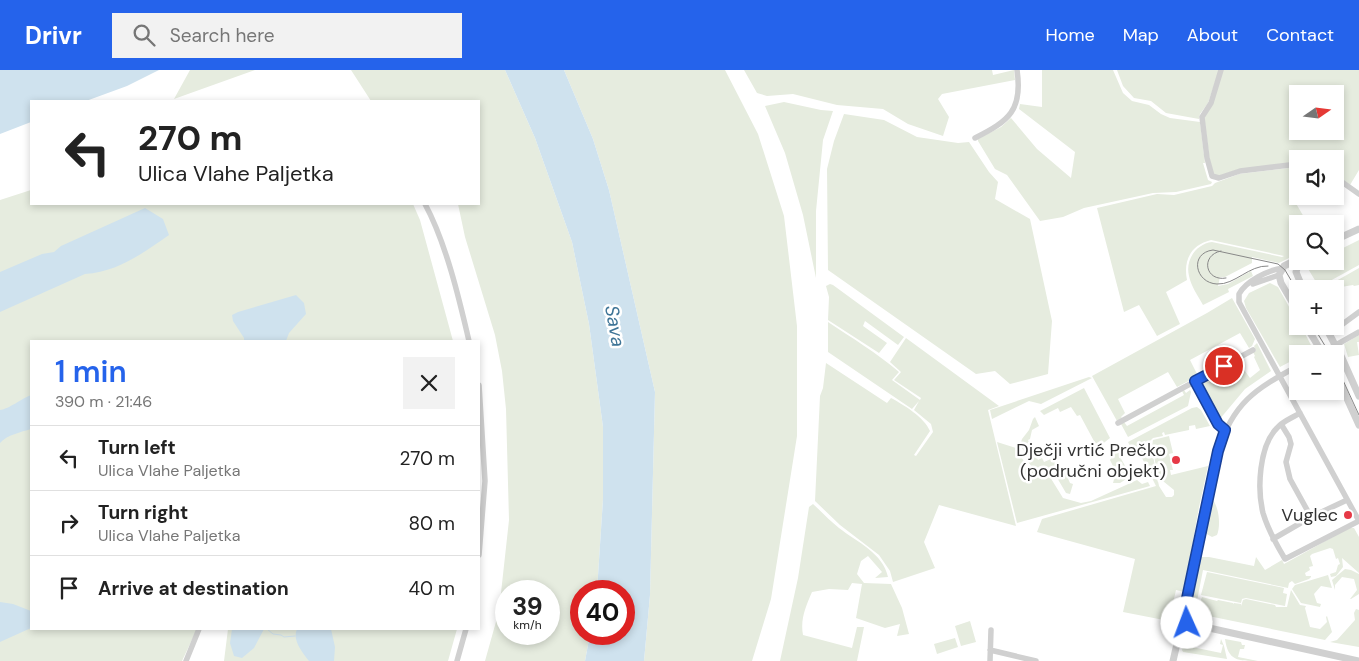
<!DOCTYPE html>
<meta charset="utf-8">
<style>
:root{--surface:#fff;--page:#f2f2f2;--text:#222;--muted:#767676;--line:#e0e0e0;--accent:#2563eb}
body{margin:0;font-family:"DM Sans",sans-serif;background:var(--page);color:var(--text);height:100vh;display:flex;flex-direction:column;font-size:19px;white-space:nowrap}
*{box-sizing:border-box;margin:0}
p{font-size:16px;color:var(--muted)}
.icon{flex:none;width:28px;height:28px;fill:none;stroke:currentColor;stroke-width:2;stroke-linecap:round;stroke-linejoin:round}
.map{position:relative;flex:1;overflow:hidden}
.side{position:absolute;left:30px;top:270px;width:450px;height:290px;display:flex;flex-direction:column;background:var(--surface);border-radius:0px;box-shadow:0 2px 8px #0003}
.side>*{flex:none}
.banner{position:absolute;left:30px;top:30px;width:450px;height:105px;border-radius:0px;box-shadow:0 2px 8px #0003;background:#fff;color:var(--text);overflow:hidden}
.needle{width:32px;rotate:76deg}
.buttons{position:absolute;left:1289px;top:15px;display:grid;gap:10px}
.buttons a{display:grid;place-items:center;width:55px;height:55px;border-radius:0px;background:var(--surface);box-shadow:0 2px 8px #0003;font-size:25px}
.speed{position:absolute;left:495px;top:510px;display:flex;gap:10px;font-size:25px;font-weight:700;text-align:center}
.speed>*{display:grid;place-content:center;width:65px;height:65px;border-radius:50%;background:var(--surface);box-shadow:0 2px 8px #0003;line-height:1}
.speed small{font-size:12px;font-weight:400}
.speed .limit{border:8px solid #d22;background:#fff;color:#111}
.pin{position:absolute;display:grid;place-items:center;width:42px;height:42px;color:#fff;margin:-21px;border:2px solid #fff;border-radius:50%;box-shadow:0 1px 5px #0007}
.me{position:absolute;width:55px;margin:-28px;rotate:358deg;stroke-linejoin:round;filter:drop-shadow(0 0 4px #0008)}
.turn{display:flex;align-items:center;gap:18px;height:105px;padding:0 25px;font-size:22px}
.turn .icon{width:65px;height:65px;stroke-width:2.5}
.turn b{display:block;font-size:35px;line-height:42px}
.round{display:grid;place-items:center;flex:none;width:52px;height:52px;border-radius:0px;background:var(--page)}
.overview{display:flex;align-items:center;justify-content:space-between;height:85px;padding:0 25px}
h1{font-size:30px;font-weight:600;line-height:38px;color:var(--accent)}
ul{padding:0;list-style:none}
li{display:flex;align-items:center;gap:15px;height:65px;padding:0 25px;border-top:1px solid var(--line)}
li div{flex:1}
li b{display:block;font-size:19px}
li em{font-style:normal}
header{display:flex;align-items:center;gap:30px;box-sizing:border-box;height:70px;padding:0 25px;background:var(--accent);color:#fff}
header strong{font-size:24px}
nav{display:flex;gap:28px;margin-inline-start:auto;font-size:18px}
.search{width:350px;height:45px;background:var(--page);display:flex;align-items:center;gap:12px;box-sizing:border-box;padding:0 18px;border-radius:0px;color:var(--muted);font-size:19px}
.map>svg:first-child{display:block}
.green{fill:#e6ecdf;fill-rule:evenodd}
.water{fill:#cfe2ee}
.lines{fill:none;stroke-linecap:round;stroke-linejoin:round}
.stream{stroke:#cfe2ee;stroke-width:1}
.minor{stroke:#d0d0d0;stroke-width:5.5}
.tertiary{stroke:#d0d0d0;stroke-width:7}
.tram{stroke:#888;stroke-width:1}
.route-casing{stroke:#184099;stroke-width:12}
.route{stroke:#2563eb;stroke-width:9}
.poi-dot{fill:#e63946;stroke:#fff;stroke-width:2}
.labels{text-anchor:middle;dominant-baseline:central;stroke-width:5;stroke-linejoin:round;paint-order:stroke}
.poi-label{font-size:18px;fill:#333;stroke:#fff;text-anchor:end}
.water-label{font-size:19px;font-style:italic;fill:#3f7597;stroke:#fff}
</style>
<header>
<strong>Drivr</strong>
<div class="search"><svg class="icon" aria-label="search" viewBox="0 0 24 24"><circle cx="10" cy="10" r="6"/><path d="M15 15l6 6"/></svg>Search here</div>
<nav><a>Home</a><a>Map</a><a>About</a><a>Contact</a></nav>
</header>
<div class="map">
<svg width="1359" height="591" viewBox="0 0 1359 591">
<rect width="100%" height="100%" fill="#fff"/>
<path class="green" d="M190,0H255L174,29Z
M351,0H505L535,68L572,172L589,254L603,357V429L597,521H581V564H590L585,591H485L499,541L509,450L506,339L502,301L495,265L465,167L458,134H479V31H371ZM506,521H549V564H506Z
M564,0H725L758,64L784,146L797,256V366L771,529L752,591H644L650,525L655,322L609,120L593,69Z
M744,0H992L993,5L1014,0L1015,10L942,24L938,29L949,47L943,66L908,54L883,39L837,35L793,24L767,26L757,23Z
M1042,0H1113L1123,23L1132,31L1149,35L1161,44L1170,48L1200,52L1205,93H1203L1208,110L1212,112L1211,114L1176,122L1153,123L1084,138L1063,147L1040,151L1007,105L995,99L978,71V69L1001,57L1011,48L1037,79L1071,108L1075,82L1019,39L1020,34L1042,37Z
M1117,0H1219L1208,33L1200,44L1199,49L1166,43L1151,31L1134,28L1123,16Z
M1222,0H1359V100L1350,115L1335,105V89H1298L1297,93L1217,106L1211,101L1204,45ZM1298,24H1335V61H1298Z
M784,32L821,40L833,41L823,70L816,141V208L803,145L785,83L765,36Z
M844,44L884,50L917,67L958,73L969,72L989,102L998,112L995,129L1030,149L1052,251L1048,304L1010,314L995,301L976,304L828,200L827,99L834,71Z
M1297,97L1298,126H1299L1294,130L1308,154H1298L1297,184L1279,193L1252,187V193L1225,207H1220L1218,216L1228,214L1251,201L1253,206L1228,219L1229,222L1203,235C1198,226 1191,216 1189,206C1185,190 1196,174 1212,172L1282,187L1284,186L1211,170C1191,175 1183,190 1187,210L1166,222L1180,254L1157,266L1139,235L1124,242L1097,138L1157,124L1174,125L1212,116L1215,113L1239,104Z
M31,120V134H413L420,150L453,271H31V559H197L182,591H0V130Z
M1359,170V195L1319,217L1307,197L1318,191H1335V182Z
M1359,198V215L1354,216L1353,215L1341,217L1342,224L1335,226V219H1322Z
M1270,213L1278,217L1297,251L1298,256H1301L1312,277C1310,284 1303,284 1298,284L1297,288L1280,297L1246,238L1244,231L1249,223Z
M830,214L833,215L904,267L898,275L865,251L863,256L887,273L879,283L828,250L829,227L826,216Z
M1232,228L1255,269L1252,276L1249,278L1240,263L1190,290L1198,306L1177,317L1168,302L1118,329L1125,343L1121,347L1122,348L1117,351L1092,306L1207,243Z
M828,252C852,268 877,283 899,302L892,310L920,330L921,328L894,310L901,302L890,292L906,268L999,336L988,340L1016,456L939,435L924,472L935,498L893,512L890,501L879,485L840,455L815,431L820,326L823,318L826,293L887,333L891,328C904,335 924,347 930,361L914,385L916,386L933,362L931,354L914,340L919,331L912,339L828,282Z
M1359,265V272H1357L1359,285L1348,287L1344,274Z
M1257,273L1271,301L1245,319L1219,350L1201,318L1202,311L1206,308L1208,312L1240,294L1250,308L1260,300L1254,287L1255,286L1253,282L1256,281L1254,276Z
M1089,307L1092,308L1041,334L1029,331L992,349L990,340Z
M1084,318L1110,368L1096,379L1093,374L1095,373L1080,345L1077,346L1071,337L1060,342L1058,338L1044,345L1040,341Z
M1184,320L1186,323L1190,320L1191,322L1188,336L1128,367L1121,354L1124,352L1127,356L1184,325L1182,321Z
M1197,337L1201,340L1210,356L1196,359L1195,355L1189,356V360L1165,365L1164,362L1162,363L1163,366L1153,368L1150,371L1159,416L1166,427H1172L1174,425V420L1158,407L1152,375L1153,370L1169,366L1173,383L1169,384L1173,400H1170L1171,405L1208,396L1199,437L1184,522L1176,520L1169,551L1123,542L1135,489L1037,462L1042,449L1156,416L1136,376L1131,378L1128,372L1192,338Z
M1035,347L1039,356L1032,360L1030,369L1028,370L1038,390L1042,388L1044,392L1051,389L1058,394L1060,393L1061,396L1048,403L1033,398L1028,392L1030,390L1020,375L1022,369L1029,360L1033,349Z
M997,372L1016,378L1029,400L1050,407L1063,428L1081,433L1091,431L1137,410L1142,414L1148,412L1150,416L1017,453Z
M1119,377L1124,385L1120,387L1131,406L1120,413H1113L1116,402L1110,390L1113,385L1111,381Z
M1065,402L1070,413L1073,414L1070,424L1066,423L1056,406Z
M1212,429C1219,436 1221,456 1217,465L1212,467L1205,463Z
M813,434C822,442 830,451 839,458C857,472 883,483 888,507L875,508L882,502L868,486L861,491L857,504L864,513L891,514L902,538L909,564L897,566L900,554L885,558L856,548L862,514L852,513L848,520L829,519L812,522C806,536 800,549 803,565L852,578L857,557H864L857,591H780L798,508L809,437Z
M1349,458H1354L1359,467V503L1342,488L1343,497L1336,506L1331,507L1330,504L1336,502L1338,495L1340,494L1338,488L1336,489L1333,479L1330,478L1312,484L1310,486L1313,496L1309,497L1310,500L1305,503L1306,506H1311V507L1309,509L1295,514L1292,511L1289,513L1288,518L1203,500L1197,531L1199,532L1198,537L1202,527L1217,531L1218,530L1233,533V534L1234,533L1241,534V536L1243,530L1246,529L1275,535L1276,537H1287L1291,520L1300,535L1306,536L1305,538L1310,557L1320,559L1327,552L1326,547L1327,546L1332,562L1325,570L1189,542L1200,487H1209L1254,496L1256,487L1265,500L1282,490L1284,494Z
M1345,499L1351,500L1359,504V524L1351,529H1350L1357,520L1354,509L1342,507L1335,515V520L1332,510Z
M1207,502L1284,518L1283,523L1287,524L1285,536L1246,528L1242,529L1241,533L1201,525Z
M1328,505L1332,518L1321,516L1314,524L1317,533L1321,534L1320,537L1301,533L1292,519L1295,515Z
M1356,539L1359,540V577L1330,572L1337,570L1355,550L1354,543Z
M970,551L976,572L961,576L955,556Z
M228,559H457L448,591H224Z
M1186,561L1193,562L1192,569L1188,568L1187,576L1221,583L1223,575L1220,574L1221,569L1224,576L1227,589L1183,582L1182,580Z
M955,568L958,577L937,584L934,574Z
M1225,569L1241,572L1242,575H1245L1244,579H1240L1238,587L1258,591C1238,591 1228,591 1225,569Z"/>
<path class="water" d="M0,0H159L127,16L86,31H31V52L0,64Z
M505,0H564L593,69L609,120L655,322L650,525L644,591H585L590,564H624V521H597L603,429V357L589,254L572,172L535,68Z
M145,138L163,149L169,165C143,183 118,202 85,204L0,242V202L42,184L54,182L61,176Z
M296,225L304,233L306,244L289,263L286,271H244V268L233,251L232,245L238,242Z
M31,325V359C21,362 7,365 0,373V340C7,340 23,328 31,325Z
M0,532L13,534L31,541V558L0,572Z
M232,559H264L254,578L242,588L234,586L230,573Z
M297,559H331L335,577L334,591H309C302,582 292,570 297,559Z"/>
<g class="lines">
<path class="stream" d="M267,559L273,564L281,565L284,567L295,566"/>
<path class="minor" d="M1221,0L1211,33L1202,47L1207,88L1212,106L1219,108L1240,101L1298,94
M975,68C1009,51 1023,40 1017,0
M1335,107L1359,124
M425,134C446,173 459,228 469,271
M1283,198C1268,200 1246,211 1239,224V232L1359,451
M1253,214L1279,205
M1340,256L1359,242
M1320,284L1359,262
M1195,311L1218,354L1225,360
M479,315L485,411L479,485
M1300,343C1292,348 1283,351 1277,358C1259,376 1257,419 1263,443C1268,460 1276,474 1285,489L1359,451
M1118,353L1253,280
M1281,354L1289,367L1291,374L1286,392L1290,409L1311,447
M1273,469L1311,447L1347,430
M1182,552L1218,381C1233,333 1255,319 1298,296
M990,580L1036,591
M186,591L199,559
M457,591L466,559
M990,591L991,560"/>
<path class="tertiary" d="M1335,170L1359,159
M1298,189L1284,196L1279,205L1281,213L1298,242
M1299,191L1296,202L1303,219
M1306,256L1323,284
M1325,256L1342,288L1359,326
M1335,302L1359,355
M1173,591L1182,552L1359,591"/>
<path class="tram" d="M1221,181C1200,185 1205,212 1226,208
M1268,196C1249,195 1235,215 1217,214C1195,213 1189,183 1213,180L1278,194L1285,200L1298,222
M1313,256L1330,284
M1335,293L1359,345"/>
</g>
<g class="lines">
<g class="route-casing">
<path id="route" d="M1187,553L1182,552L1218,381L1225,360L1218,354L1195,311L1224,296"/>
</g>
<use href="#route" class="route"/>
</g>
<g class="poi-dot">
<circle cx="1176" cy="390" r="5"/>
<circle cx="1348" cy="445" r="5"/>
</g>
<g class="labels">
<g class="poi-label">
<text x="1166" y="380">Dječji vrtić Prečko<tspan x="1166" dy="21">(područni objekt)</tspan></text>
<text x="1338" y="445">Vuglec</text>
</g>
<g class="water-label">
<text transform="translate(615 256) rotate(80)">Sava</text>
</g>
</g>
</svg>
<div class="buttons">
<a><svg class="needle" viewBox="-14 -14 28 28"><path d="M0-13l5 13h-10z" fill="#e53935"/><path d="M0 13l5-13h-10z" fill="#767676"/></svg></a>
<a><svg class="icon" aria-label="sound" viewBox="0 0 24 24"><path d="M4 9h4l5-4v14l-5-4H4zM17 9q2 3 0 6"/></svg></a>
<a><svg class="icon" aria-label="search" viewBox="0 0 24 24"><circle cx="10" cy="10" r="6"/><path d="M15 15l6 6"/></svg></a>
<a>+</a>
<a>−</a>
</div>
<div class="speed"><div>39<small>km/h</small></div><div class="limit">40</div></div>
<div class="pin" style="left:1224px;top:296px;background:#d93025"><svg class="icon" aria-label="arrive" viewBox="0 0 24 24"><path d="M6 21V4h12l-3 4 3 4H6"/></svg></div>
<svg class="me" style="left:1187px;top:553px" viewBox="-20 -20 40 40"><circle r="19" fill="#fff"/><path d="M0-13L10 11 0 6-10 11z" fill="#2563eb"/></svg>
<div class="banner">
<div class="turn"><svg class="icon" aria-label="left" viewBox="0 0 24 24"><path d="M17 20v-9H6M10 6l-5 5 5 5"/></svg><div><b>270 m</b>Ulica Vlahe Paljetka</div></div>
</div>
<section class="side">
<div class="overview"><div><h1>1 min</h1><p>390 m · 21:46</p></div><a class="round"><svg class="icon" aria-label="close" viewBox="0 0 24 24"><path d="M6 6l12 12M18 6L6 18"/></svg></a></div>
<ul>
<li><svg class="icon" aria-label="left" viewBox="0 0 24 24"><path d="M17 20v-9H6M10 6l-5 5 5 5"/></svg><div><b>Turn left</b><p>Ulica Vlahe Paljetka</p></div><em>270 m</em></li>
<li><svg class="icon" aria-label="right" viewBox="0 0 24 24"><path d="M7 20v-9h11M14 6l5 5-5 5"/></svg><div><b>Turn right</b><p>Ulica Vlahe Paljetka</p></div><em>80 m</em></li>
<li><svg class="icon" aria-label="arrive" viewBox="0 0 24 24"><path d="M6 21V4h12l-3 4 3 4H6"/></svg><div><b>Arrive at destination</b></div><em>40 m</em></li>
</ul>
</section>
</div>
